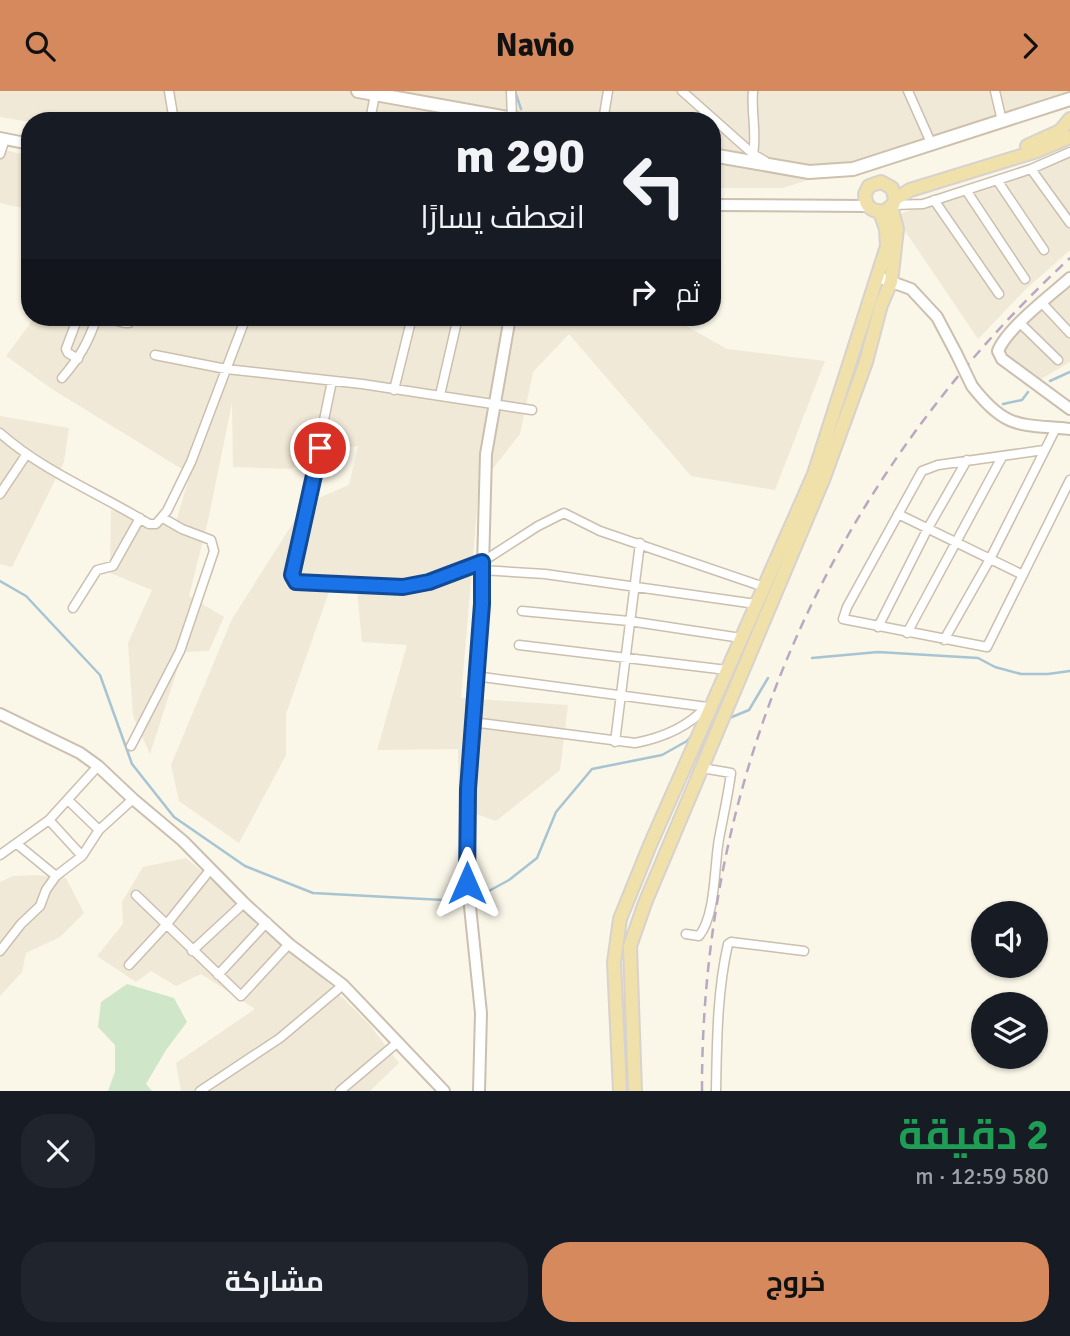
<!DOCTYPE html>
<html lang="ar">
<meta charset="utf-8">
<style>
:root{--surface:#171b24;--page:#20242c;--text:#f1f3f6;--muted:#9ea1a6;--accent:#d5895c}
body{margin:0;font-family:Signika,Cairo,sans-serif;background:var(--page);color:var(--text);direction:rtl;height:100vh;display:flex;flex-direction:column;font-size:26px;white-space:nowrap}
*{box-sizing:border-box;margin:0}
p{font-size:23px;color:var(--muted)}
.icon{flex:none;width:38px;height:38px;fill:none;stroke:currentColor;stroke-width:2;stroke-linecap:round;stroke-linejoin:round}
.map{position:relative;height:1000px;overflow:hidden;direction:ltr}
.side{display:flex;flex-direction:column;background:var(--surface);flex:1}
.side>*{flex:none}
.banner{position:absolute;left:21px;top:21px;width:700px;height:214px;border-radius:28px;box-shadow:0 2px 5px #0004;direction:rtl;background:#171b24;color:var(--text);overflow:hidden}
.buttons{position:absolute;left:971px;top:810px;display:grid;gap:14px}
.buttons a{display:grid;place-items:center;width:77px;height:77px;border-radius:50%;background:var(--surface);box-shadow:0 2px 5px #0004;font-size:35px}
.pin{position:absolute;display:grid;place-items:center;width:60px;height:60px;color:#fff;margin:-30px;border:4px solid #fff;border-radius:50%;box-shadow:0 2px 7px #0007}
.me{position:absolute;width:77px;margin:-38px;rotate:0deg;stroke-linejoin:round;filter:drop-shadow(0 0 5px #0008)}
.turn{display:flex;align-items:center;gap:24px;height:147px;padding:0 21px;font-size:32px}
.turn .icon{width:91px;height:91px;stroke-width:2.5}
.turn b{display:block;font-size:49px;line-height:60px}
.then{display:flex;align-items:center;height:66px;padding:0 21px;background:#0003;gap:14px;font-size:26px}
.round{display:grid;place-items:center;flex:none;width:74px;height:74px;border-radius:28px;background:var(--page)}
.summary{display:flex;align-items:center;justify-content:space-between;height:119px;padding:0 21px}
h1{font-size:42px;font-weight:700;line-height:52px;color:#1e9e55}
.primary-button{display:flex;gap:14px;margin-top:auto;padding:14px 21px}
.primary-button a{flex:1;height:80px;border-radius:28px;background:var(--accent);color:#111;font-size:28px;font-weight:700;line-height:80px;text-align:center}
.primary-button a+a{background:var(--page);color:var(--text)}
header{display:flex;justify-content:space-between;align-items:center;height:91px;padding:0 21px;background:var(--accent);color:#111;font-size:32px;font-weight:700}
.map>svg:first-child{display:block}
.residential{fill:#f1e9d7}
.green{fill:#d0e6c8}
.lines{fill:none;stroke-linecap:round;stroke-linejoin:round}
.stream{stroke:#a6c4d2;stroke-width:2.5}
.minor-casing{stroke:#cbbfaf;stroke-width:11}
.tertiary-casing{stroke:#cbbfaf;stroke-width:14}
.secondary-casing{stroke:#cdc0ad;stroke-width:16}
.primary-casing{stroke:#d7d2ce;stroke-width:16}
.minor{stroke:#fff;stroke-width:8}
.tertiary{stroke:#fff;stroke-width:10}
.secondary{stroke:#fff;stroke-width:12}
.primary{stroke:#f0e0a9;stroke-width:12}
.rail{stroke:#baa8c2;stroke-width:2.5;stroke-dasharray:10 7;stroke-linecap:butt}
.tertiary-bridge-casing{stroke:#cbbfaf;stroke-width:14;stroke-linecap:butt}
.tertiary-bridge{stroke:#fff;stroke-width:10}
.route-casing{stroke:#114b97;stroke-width:18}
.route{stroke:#1a73e8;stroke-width:12}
</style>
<header><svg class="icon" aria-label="forward" viewBox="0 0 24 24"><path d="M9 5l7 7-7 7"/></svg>Navio<svg class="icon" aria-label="search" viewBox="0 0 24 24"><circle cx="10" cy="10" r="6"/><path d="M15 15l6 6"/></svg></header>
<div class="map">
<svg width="1070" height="1000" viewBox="0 0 1070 1000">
<rect width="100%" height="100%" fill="#faf6e8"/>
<path class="residential" d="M0,0H1070V4L783,97H712V30L30,31L0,26Z
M0,58L30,65V148L23,142L27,118L0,112Z
M1070,58V159L1025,199L978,248L895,125Z
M1070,194V271L1029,295L990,263Z
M35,226H670L727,258L825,270L775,399L691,385L569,243L533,281L520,343L479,395L461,607L568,614L560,679L496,730L459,717L458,658L377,659L407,554L362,551L357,499L329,501L286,623V664L239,752L179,710L171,674L232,528L305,413L349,394L358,355L326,360L291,378L233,376L232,312L209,425L189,505L224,526L209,560L183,561L150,663L133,625L128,552L152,499L110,482L111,419L175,434L190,383L52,298L6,265Z
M0,325L69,337L64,371L12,476L0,473Z
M186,767L282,846L369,933L399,972L370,1000H181L176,972L255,918L201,883L176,895L151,880L136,891L97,865L123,833L122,811L143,776Z
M37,784L66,787L84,822L60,846L26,862L22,881L0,905V791L13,785Z"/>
<path class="green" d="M127,893L174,907L187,931L166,959L146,993L152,1000H108L115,981V954L98,936L101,911Z"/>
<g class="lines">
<path class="stream" d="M515,0L521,18
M1050,290L1070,281
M1003,313L1022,309L1028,301
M0,490L26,505L100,584L132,673L174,726L245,775L313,802L443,809L465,805
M812,567L878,561L978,567L995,576L1021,583H1048L1070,580
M727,628L749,619L768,587
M472,803L487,801L509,789L537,767L556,721L592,678L662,664L687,650L693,643"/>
<g class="minor-casing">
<path id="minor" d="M169,0L174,30
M511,0L512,27
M682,0L753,63L765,70
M753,0C751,21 757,42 753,63
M908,0L932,54
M995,0L1002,30
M174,27L189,30
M370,30L375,3
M603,30L608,0
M0,63L5,48
M1031,78L1070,132
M997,89L1044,159
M966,99L1025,188
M934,109L999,203
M893,114L923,113L1031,78L1070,61
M1042,212L1070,242
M78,226L66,258L68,262L78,268
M100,226L125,232H129L132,226
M1021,233L1058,269
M155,264L226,278L362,293L532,319
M62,287C80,266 88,252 97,226
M332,290L292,484L296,491L370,496L419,494L482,471L538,435L564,422L600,440L764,496
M394,299L412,226
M440,304L458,226
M0,342C44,381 99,402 149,433H156L167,420L191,371L246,226
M1044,359L938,374L922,380L847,516L843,528L987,556L1070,389
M0,403L26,364
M898,423L1023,484
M482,479L545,483L756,513
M73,517L97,479L113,475L140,427
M522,520L629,530L741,547
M878,536L928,437L967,369
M907,542L1002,366
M944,549L990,468L1056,337
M519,554L727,579
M475,585L707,616
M472,631L635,652C661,647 688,636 706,616
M615,651L640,452
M131,655L180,560L214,460L211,449L182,438L163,427
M69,710L99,739
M49,729L82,765
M17,753L56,785
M0,764L49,729L98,675
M136,804L241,905L289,853
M686,843L699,845C716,824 714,775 719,748C723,726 728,705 731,682L702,677
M0,860L21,833L40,815L46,799L56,785L82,765L99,739L133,708
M192,860L244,812
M129,874L166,834L210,779
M218,884L267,831
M200,1000L280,947L343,894
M340,1000L398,951
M716,1000C717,951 717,901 728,853L731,851L804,860"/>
</g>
<g class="tertiary-casing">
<path id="tertiary" d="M0,47L30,53
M712,114L867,115
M878,186L911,198L937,226L956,262
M1070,187C1051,204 1007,237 998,260L1002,268L1070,318
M972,295C1006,339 1020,333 1070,338
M0,623L80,662L98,675L133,708L183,750L244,812L289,853L343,894L444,1000
M479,1000L481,922L468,796V698L482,513L486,363L510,226"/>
</g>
<g class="secondary-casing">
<path id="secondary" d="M358,0L525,30
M712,64L809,81L853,78L1070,8"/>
</g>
<g class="primary-casing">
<path id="primary" d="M1027,55L1060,40L1070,28
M895,108L892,97L881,91L869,95L865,103C865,115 872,122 885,120L893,114L895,108L910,99L1037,60L1070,46
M620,1000L614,871L620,828L650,754L814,383L887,155L886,138L880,121
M635,1000L630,855L645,812L823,389L866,271L881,214L891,191L897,138L891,115"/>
</g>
<use href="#minor" class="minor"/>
<use href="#tertiary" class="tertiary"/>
<use href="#secondary" class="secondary"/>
<use href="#primary" class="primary"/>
<path class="rail" d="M702,1000C701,678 834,385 1070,167"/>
<g class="tertiary-bridge-casing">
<path id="tertiary-bridge" d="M956,262L972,295"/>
</g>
<use href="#tertiary-bridge" class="tertiary-bridge"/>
</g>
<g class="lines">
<g class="route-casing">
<path id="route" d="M320,357L292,484L296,491L403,496L429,491L482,471V513L468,698L467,792"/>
</g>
<use href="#route" class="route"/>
</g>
</svg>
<div class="buttons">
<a><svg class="icon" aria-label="sound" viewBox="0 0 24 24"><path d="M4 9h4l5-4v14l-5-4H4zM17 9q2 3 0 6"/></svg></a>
<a><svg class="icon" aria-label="layers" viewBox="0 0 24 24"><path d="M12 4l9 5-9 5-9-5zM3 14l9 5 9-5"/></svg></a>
</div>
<div class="pin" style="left:320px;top:357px;background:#d93025"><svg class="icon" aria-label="arrive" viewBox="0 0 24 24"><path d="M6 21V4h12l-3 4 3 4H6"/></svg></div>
<svg class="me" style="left:467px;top:792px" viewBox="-20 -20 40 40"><path d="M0-17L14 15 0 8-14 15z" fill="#1a73e8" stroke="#fff" stroke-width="4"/></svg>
<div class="banner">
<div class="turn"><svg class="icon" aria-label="left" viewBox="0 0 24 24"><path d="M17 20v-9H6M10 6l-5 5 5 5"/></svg><div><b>290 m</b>انعطف يسارًا</div></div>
<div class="then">ثم<svg class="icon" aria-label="right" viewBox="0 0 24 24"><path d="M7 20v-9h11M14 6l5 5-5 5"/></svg></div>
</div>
</div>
<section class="side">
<div class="summary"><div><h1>2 دقيقة</h1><p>580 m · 12:59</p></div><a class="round"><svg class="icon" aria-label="close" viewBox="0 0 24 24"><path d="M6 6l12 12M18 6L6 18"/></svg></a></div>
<div class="primary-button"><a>خروج</a><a>مشاركة</a></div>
</section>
